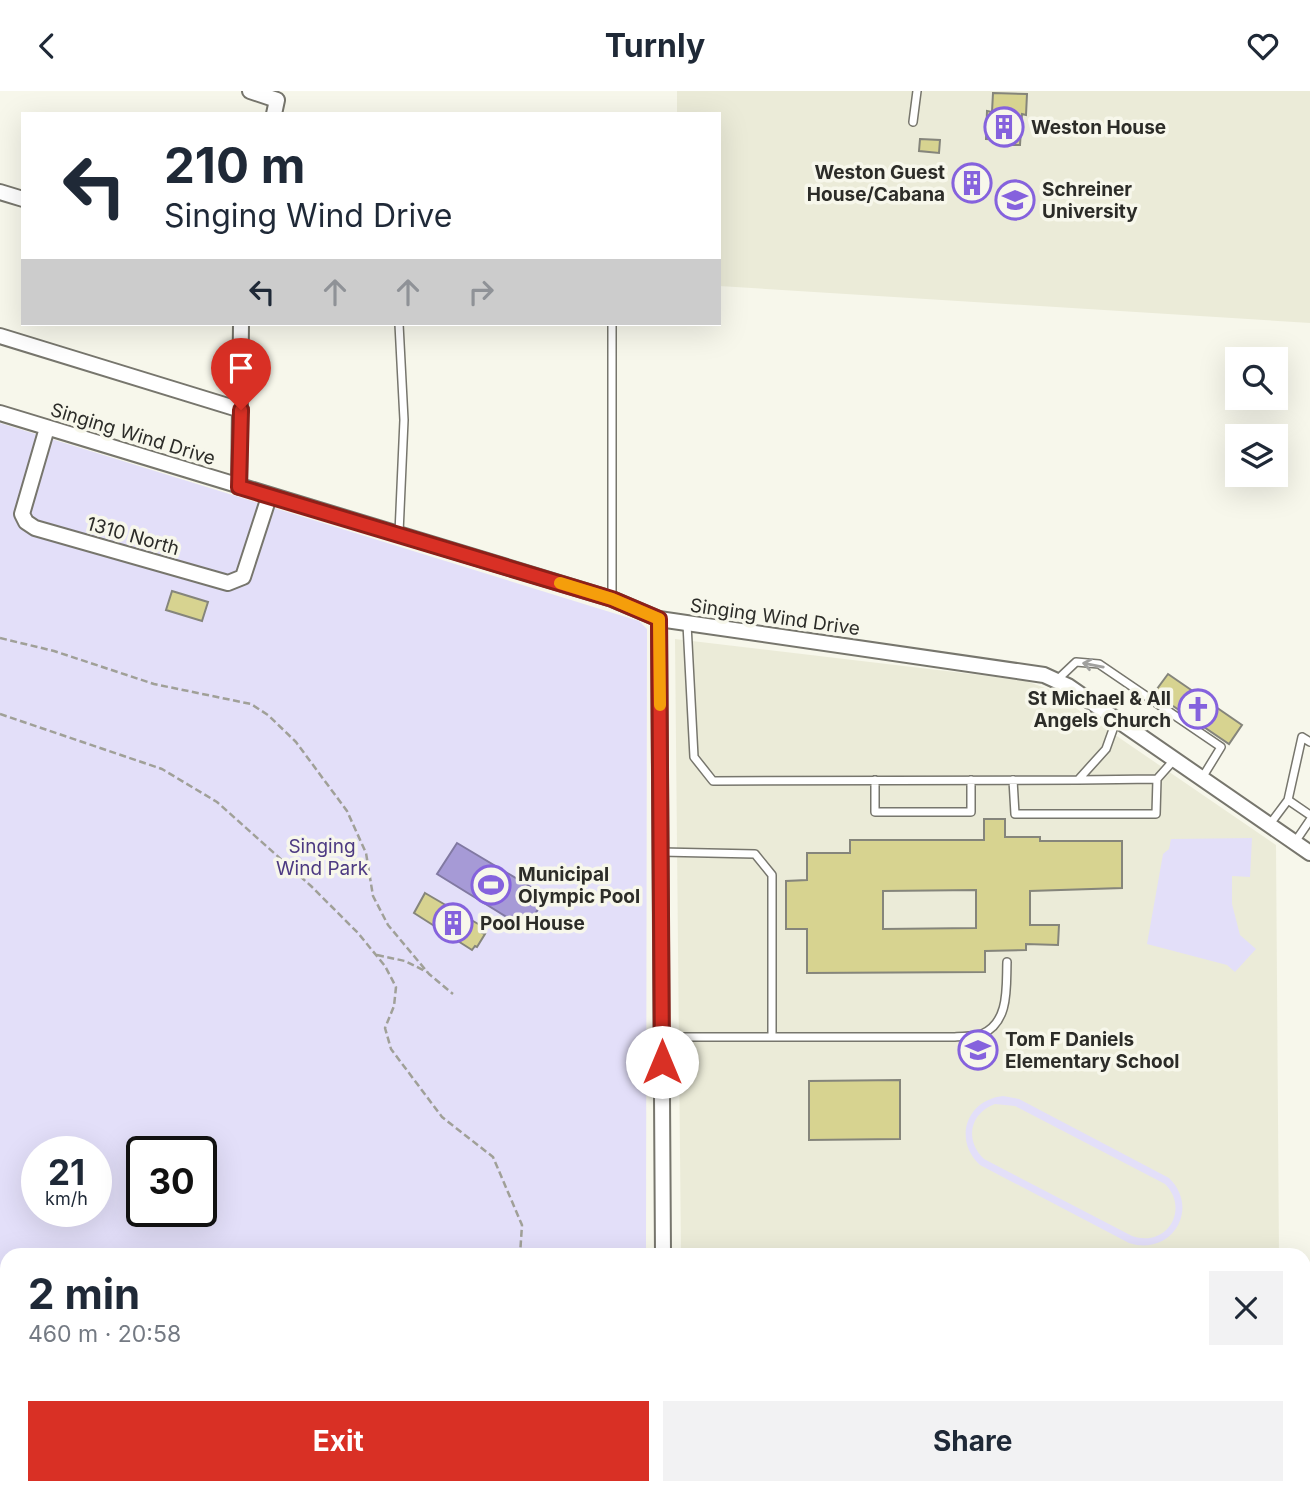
<!DOCTYPE html>
<meta charset="utf-8">
<style>
:root{--surface:#fff;--page:#f2f2f3;--text:#1f2937;--muted:#747a83;--accent:#d93025}
body{margin:0;font-family:Inter,sans-serif;background:var(--page);color:var(--text);height:100vh;display:flex;flex-direction:column;font-size:26px;white-space:nowrap}
*{box-sizing:border-box;margin:0}
p{font-size:23px;color:var(--muted)}
.icon{flex:none;width:38px;height:38px;fill:none;stroke:currentColor;stroke-width:2;stroke-linecap:round;stroke-linejoin:round}
.map{position:relative;flex:1;overflow:hidden}
.drawer{position:absolute;left:0px;top:1157px;width:1311px;height:247px;display:flex;flex-direction:column;background:var(--surface);border-radius:21px 21px 0 0;box-shadow:0 7px 28px #0002}
.drawer>*{flex:none}
.hud{position:absolute;left:21px;top:21px;width:700px;height:214px;border-radius:0px;box-shadow:0 7px 28px #0002;background:#fff;color:var(--text);overflow:hidden}
.controls{position:absolute;left:1225px;top:256px;display:grid;gap:14px}
.controls a{display:grid;place-items:center;width:63px;height:63px;border-radius:0px;background:var(--surface);box-shadow:0 7px 28px #0002;font-size:35px}
.speed{position:absolute;left:21px;top:1045px;display:flex;gap:14px;font-size:35px;font-weight:700;text-align:center}
.speed>*{display:grid;place-content:center;width:91px;height:91px;border-radius:50%;background:var(--surface);box-shadow:0 7px 28px #0002;line-height:1}
.speed small{font-size:18px;font-weight:400}
.speed .limit{border:4px solid #111;border-radius:10px;background:#fff;color:#111}
.pin{position:absolute;display:grid;place-items:center;width:60px;height:60px;color:#fff;margin:-72px -30px;border-radius:50% 50% 50% 0;rotate:-45deg;box-shadow:0 0 7px #0007}
.pin .icon{rotate:45deg}
.me{position:absolute;width:77px;margin:-38px;rotate:0deg;stroke-linejoin:round;filter:drop-shadow(0 0 5px #0008)}
.turn{display:flex;align-items:center;gap:24px;height:147px;padding:0 28px;font-size:32px}
.turn .icon{width:91px;height:91px;stroke-width:2.5}
.turn b{display:block;font-size:49px;line-height:60px}
.lanes{display:flex;align-items:center;height:66px;padding:0 28px;background:#0003;justify-content:center;gap:35px;direction:ltr}
.lanes .off{opacity:.35}
.round{display:grid;place-items:center;flex:none;width:74px;height:74px;border-radius:0px;background:var(--page)}
.summary{display:flex;align-items:center;justify-content:space-between;height:119px;padding:0 28px}
h1{font-size:42px;font-weight:700;line-height:52px}
.button{display:flex;gap:14px;margin-top:auto;padding:14px 28px}
.button a{flex:1;height:80px;border-radius:0px;background:var(--accent);color:#fff;font-size:28px;font-weight:700;line-height:80px;text-align:center}
.button a+a{background:var(--page);color:var(--text)}
header{display:flex;justify-content:space-between;align-items:center;height:91px;padding:0 28px;background:var(--surface);font-size:32px;font-weight:700}
.map>svg:first-child{display:block}
.built{fill:#ebebd8}
.green{fill:#e3dff9;fill-rule:evenodd}
.water{fill:#a69ad6;stroke:#8179a2;stroke-width:2}
.building{fill:#d7d390;stroke:#85857b;stroke-width:2;fill-rule:evenodd}
.lines{fill:none;stroke-linecap:round;stroke-linejoin:round}
.lane-casing{stroke:#77766d;stroke-width:10}
.street-casing{stroke:#77766d;stroke-width:18}
.path{stroke:#a0a098;stroke-width:2.5;stroke-dasharray:7 3.5;stroke-linecap:butt}
.lane{stroke:#fff;stroke-width:7}
.street{stroke:#fff;stroke-width:14}
.oneway{stroke:#a0a09e}
.route-casing{stroke:#8d1f18;stroke-width:18}
.route{stroke:#d93025;stroke-width:12}
.slow{stroke:#f59e0b;stroke-width:12}
.labels{text-anchor:middle;dominant-baseline:central;stroke-width:7;stroke-linejoin:round;paint-order:stroke}
.poi-label{font-size:19px;font-weight:bold;fill:#2c2c28;stroke:#f7f7eb;text-anchor:start}
.street-label{font-size:19px;fill:#2c2c28;stroke:#f7f7eb}
.park-label{font-size:19px;fill:#4d3a82;stroke:#f7f7eb}
</style>
<header><svg class="icon" aria-label="back" viewBox="0 0 24 24"><path d="M15 5l-7 7 7 7"/></svg>Turnly<svg class="icon" aria-label="heart" viewBox="0 0 24 24"><path d="M12 20l-8-8c-3-5 5-10 8-4 3-6 11-1 8 4z"/></svg></header>
<div class="map">
<svg width="1310" height="1403" viewBox="0 0 1310 1403">
<rect width="100%" height="100%" fill="#f7f7eb"/>
<path class="built" d="M677,0H1310V232L719,195V23H677Z
M675,548L1023,589L1048,598L1276,754L1279,1164H681Z"/>
<path class="green" d="M0,332L639,530L647,538L646,1164H7V1396H645V1403H0ZM37,1060H96V1120H37ZM142,1060H201V1120H142Z
M1252,747L1250,786L1232,785V813L1240,844L1256,858L1235,881L1227,874L1147,853L1163,763L1169,758L1171,748Z
M1003,1005L1019,1008L1169,1087C1201,1118 1171,1166 1129,1152L980,1074C953,1049 966,1009 1003,1005ZM995,1013L1015,1015L1165,1093C1190,1118 1167,1157 1132,1145L984,1068C964,1049 970,1022 995,1013Z
M1045,1397L1277,1396V1397L1276,1403H1079Z"/>
<path class="water" d="M457,752L546,805L526,838L437,783Z"/>
<path class="building" d="M993,2L1027,3L1026,24L1022,23L1020,54H1009V49L986,48L987,20L992,21Z
M920,48L940,49L939,62L919,60Z
M966,79L981,81L978,105L963,103Z
M172,500L208,511L202,530L166,519Z
M1168,583L1242,634L1229,653L1154,602Z
M984,728H1005V746H1040V750H1122V797L1030,800V834H1059L1058,854L1026,853V859L985,860V881L807,882V838H786V790L807,789V762H850V749H984ZM976,799V837L883,838V800Z
M425,802L485,837L482,842L485,843L477,856L475,855L472,859L414,822Z
M900,989V1048L809,1049V990Z"/>
<g class="lines">
<g class="lane-casing">
<path id="lane" d="M913,31L917,0
M612,233V508
M399,442L404,329L399,233
M687,533L694,666L713,690L1078,689L1106,658L1116,630
M1057,589L1076,571L1099,573L1221,656L1202,687
M875,689V721H971V689
M1013,689L1015,723H1156L1157,688
M1078,689L1157,688L1174,669
M1288,709L1310,724
M1270,733L1288,709L1302,646L1310,651
M1295,751L1310,729
M661,761L755,763L772,784V946
M662,946H953C962,945 974,946 982,943C1010,931 1006,895 1007,871"/>
</g>
<g class="street-casing">
<path id="street" d="M250,0L277,9L274,23
M0,101L23,108
M0,245L241,319
M0,322L612,508L659,528L1044,584L1068,595L1310,762
M47,337L22,423L26,431L35,437L228,492L243,486L269,406
M239,396L241,233
M659,528L663,1164
M664,1396V1403"/>
</g>
<path class="path" d="M0,547L54,560L154,593L251,613L268,624L296,651L347,720L366,762L373,805L388,834L429,883L453,903
M0,623L162,678L217,711L311,795L358,842L385,875L396,896L394,915L385,937L391,958L442,1026L493,1066L522,1134L520,1164
M377,864L405,870L427,881
M557,1396V1403"/>
<use href="#lane" class="lane"/>
<use href="#street" class="street"/>
</g>
<defs><path id="oneway-shaft" d="M-6 0H5M1.5-3L5.5 0L1.5 3" fill="none" stroke-width="1.6" stroke-linecap="round" stroke-linejoin="round" transform="scale(1.75)"/></defs>
<use class="oneway" href="#oneway-shaft" transform="translate(1093 574) rotate(-169)"/>
<g class="lines">
<g class="route-casing">
<path id="route" d="M241,319L239,396L612,508L659,528L662,971"/>
</g>
<use href="#route" class="route"/>
<path class="slow" d="M560,492L612,508L659,528L660,614"/>
</g>
<defs>
<g id="building-ring" transform="scale(2.0125)"><circle r="9.5" fill="#f7f7eb" stroke="#8562dd" stroke-width="1.5"/><path d="M-4-6H4V6H1V3H-1V6H-4ZM-2.5-4.3h1.7v1.8h-1.7ZM.8-4.3h1.7v1.8H.8ZM-2.5-1h1.7V.8h-1.7ZM.8-1h1.7V.8H.8Z" fill="#8562dd"/></g>
<g id="university-ring" transform="scale(2.0125)"><circle r="9.5" fill="#f7f7eb" stroke="#8562dd" stroke-width="1.5"/><path d="M0-5L7-2L0 1L-7-2ZM-4 1L0 2.5L4 1V4Q0 6-4 4Z" fill="#8562dd"/></g>
<g id="church-ring" transform="scale(2.0125)"><circle r="9.5" fill="#f7f7eb" stroke="#8562dd" stroke-width="1.5"/><path d="M-1.2-6h2.4v3.5h3.3v2.4h-3.3V6h-2.4V-.1h-3.3v-2.4h3.3Z" fill="#8562dd"/></g>
<g id="stadium-ring" transform="scale(2.0125)"><circle r="9.5" fill="#f7f7eb" stroke="#8562dd" stroke-width="1.5"/><path d="M0-5a6.5 5 0 1 0 0 10a6.5 5 0 1 0 0-10ZM-3.5-1.8h7v3.6h-7Z" fill="#8562dd"/></g>
<g id="school-ring" transform="scale(2.0125)"><circle r="9.5" fill="#f7f7eb" stroke="#8562dd" stroke-width="1.5"/><path d="M0-5L7-2L0 1L-7-2ZM-4 1L0 2.5L4 1V4Q0 6-4 4Z" fill="#8562dd"/></g>
</defs>
<g fill-rule="evenodd">
<use href="#building-ring" x="1004" y="36"/>
<use href="#building-ring" x="972" y="92"/>
<use href="#university-ring" x="1015" y="109"/>
<use href="#church-ring" x="1198" y="618"/>
<use href="#stadium-ring" x="491" y="794"/>
<use href="#building-ring" x="453" y="832"/>
<use href="#school-ring" x="978" y="959"/>
</g>
<g class="labels">
<g class="poi-label">
<text x="1031" y="36">Weston House</text>
<text x="945" y="81" text-anchor="end">Weston Guest<tspan x="945" dy="22">House/Cabana</tspan></text>
<text x="1042" y="98">Schreiner<tspan x="1042" dy="22">University</tspan></text>
<text x="1171" y="607" text-anchor="end">St Michael &amp; All<tspan x="1171" dy="22">Angels Church</tspan></text>
<text x="518" y="783">Municipal<tspan x="518" dy="22">Olympic Pool</tspan></text>
<text x="480" y="832">Pool House</text>
<text x="1005" y="948">Tom F Daniels<tspan x="1005" dy="22">Elementary School</tspan></text>
</g>
<g class="street-label">
<text transform="translate(133 343) rotate(17)">Singing Wind Drive</text>
<text transform="translate(133 445) rotate(16)">1310 North</text>
<text transform="translate(775 526) rotate(8)">Singing Wind Drive</text>
</g>
<g class="park-label">
<text x="322" y="755">Singing<tspan x="322" dy="22">Wind Park</tspan></text>
</g>
</g>
</svg>
<div class="controls">
<a><svg class="icon" aria-label="search" viewBox="0 0 24 24"><circle cx="10" cy="10" r="6"/><path d="M15 15l6 6"/></svg></a>
<a><svg class="icon" aria-label="layers" viewBox="0 0 24 24"><path d="M12 4l9 5-9 5-9-5zM3 14l9 5 9-5"/></svg></a>
</div>
<div class="speed"><div>21<small>km/h</small></div><div class="limit">30</div></div>
<div class="pin" style="left:241px;top:319px;background:#d93025"><svg class="icon" aria-label="arrive" viewBox="0 0 24 24"><path d="M6 21V4h12l-3 4 3 4H6"/></svg></div>
<svg class="me" style="left:662px;top:971px" viewBox="-20 -20 40 40"><circle r="19" fill="#fff"/><path d="M0-13L10 11 0 6-10 11z" fill="#d93025"/></svg>
<div class="hud">
<div class="turn"><svg class="icon" aria-label="left" viewBox="0 0 24 24"><path d="M17 20v-9H6M10 6l-5 5 5 5"/></svg><div><b>210 m</b>Singing Wind Drive</div></div>
<div class="lanes"><svg class="icon" aria-label="left" viewBox="0 0 24 24"><path d="M17 20v-9H6M10 6l-5 5 5 5"/></svg><svg class="icon off" aria-label="ahead" viewBox="0 0 24 24"><path d="M12 20V5M6 11l6-6 6 6"/></svg><svg class="icon off" aria-label="ahead" viewBox="0 0 24 24"><path d="M12 20V5M6 11l6-6 6 6"/></svg><svg class="icon off" aria-label="right" viewBox="0 0 24 24"><path d="M7 20v-9h11M14 6l5 5-5 5"/></svg></div>
</div>
<section class="drawer">
<div class="summary"><div><h1>2 min</h1><p>460 m · 20:58</p></div><a class="round"><svg class="icon" aria-label="close" viewBox="0 0 24 24"><path d="M6 6l12 12M18 6L6 18"/></svg></a></div>
<div class="button"><a>Exit</a><a>Share</a></div>
</section>
</div>
